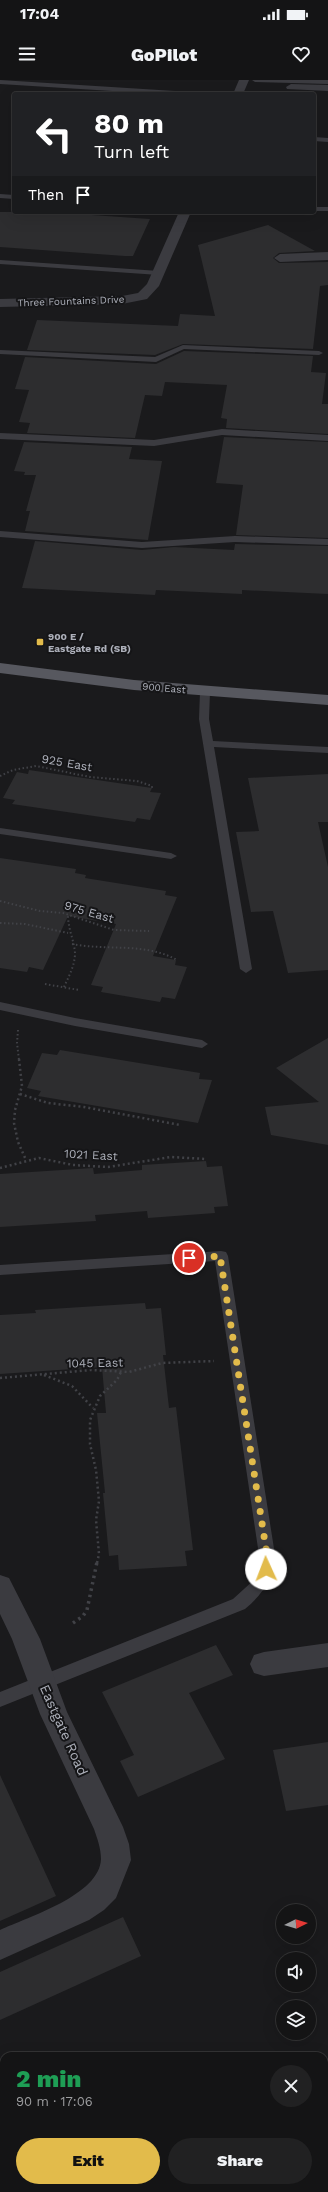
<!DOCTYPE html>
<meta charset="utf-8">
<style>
:root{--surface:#141415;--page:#212122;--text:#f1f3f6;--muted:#9d9ea0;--line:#333334;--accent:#e2bb4b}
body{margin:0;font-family:"Work Sans",sans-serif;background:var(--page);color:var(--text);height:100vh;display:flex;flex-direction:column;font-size:15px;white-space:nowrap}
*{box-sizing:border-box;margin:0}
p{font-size:13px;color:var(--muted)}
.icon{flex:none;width:22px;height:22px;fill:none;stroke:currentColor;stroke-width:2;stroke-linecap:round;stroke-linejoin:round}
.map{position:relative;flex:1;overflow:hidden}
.details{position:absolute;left:0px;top:1972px;width:328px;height:140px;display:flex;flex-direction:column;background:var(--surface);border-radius:12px 12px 0 0;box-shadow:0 4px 16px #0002,0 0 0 1px var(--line)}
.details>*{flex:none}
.top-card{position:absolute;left:12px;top:12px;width:304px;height:122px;border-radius:4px;box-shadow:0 4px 16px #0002,0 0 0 1px var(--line);background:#202124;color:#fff;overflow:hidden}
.needle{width:26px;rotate:85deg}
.controls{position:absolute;left:276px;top:1824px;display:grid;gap:8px}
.controls a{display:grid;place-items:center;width:40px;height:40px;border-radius:50%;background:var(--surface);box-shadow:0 4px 16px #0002,0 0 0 1px var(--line);font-size:20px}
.pin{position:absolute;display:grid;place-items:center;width:34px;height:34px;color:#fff;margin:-17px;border:2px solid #fff;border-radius:50%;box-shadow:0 1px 4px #0007}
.me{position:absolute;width:44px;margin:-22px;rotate:358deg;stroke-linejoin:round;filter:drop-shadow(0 0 3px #0008)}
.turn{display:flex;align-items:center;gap:14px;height:84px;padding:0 16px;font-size:18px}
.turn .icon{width:52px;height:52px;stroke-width:2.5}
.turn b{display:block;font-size:28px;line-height:34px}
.then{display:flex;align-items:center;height:38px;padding:0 16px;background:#0003;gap:8px;font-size:15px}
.round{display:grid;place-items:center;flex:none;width:42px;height:42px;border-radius:21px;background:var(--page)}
.headline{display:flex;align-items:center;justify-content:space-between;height:68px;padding:0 16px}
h1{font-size:24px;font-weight:800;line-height:30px;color:#1e9e55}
.cta{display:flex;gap:8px;margin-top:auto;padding:8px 16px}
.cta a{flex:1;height:46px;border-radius:24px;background:var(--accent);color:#111;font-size:16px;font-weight:800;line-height:46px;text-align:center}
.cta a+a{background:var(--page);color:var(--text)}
.status{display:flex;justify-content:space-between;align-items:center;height:28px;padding:0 20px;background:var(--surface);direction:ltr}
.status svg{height:11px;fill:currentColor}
header{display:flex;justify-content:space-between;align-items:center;height:52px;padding:0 16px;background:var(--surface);font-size:18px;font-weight:800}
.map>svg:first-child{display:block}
.building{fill:#2d2d2f}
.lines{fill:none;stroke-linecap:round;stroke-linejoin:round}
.path-far2{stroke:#414247;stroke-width:2;stroke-dasharray:1.5 2.5;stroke-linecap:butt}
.path-far1{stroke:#414247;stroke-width:2.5;stroke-dasharray:2 3;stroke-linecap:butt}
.path{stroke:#414247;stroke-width:3.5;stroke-dasharray:2.5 4;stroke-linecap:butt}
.service{fill:#3b3b40;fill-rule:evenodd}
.minor{fill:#3b3b40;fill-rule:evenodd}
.primary{fill:#57585f;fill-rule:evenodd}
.route{stroke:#e2bb4b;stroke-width:7;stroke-dasharray:0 12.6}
.poi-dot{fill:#e2bb4b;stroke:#151517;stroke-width:1.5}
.labels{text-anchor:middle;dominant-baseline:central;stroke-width:4;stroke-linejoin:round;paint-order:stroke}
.far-street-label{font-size:10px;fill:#adb0ba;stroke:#151517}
.far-poi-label{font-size:10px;font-weight:bold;fill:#adb0ba;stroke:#151517;text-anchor:start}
.street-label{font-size:12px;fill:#adb0ba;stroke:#151517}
.near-street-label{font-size:14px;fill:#adb0ba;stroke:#151517}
</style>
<div class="status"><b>17:04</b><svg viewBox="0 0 49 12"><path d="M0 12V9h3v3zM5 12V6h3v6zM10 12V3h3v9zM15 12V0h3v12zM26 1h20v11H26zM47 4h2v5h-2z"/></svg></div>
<header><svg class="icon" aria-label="menu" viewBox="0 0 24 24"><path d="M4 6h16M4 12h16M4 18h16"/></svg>GoPilot<svg class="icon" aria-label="heart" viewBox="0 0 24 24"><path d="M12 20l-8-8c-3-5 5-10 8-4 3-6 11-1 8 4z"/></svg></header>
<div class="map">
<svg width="328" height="2112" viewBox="0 0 328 2112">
<rect width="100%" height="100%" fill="#1a1a1c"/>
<path class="building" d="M0,132H48L150,139L133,176H125L0,167Z
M268,145L315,171L279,173L273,178L279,183L328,182V205L320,206L313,269L183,264L155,275L27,270L37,240L178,246L180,234L215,236L198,165Z
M184,271L313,276L311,292L326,293L322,324H328V354L226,348L227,339L221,338L227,305L165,302L162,316L145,315L135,358L27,353L30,343L19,342L29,310L15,309L25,277L156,284Z
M224,357L328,362V458L236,455L243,405L216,403Z
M24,362L132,367L129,379L162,381L148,460L25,451L30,431H26L36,395H24L25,392L14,391Z
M35,461L142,470L174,467L234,470L235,464L328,466V514L242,510V514L156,510L155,515L22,508Z
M29,690L152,708L150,712L161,713L150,740L137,738L135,742L12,724L15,720L3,718L17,692L28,694Z
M328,694V742H318L328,787V890L288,893L273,831L251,832L236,752L259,751L248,698Z
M0,778L76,789L75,793L86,795L85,798L166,811L165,815L177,817L153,876L176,880L175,885L187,887L175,919L162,917L160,922L101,912L103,907L91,905L116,844L68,836L43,890L29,887L27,892L0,888Z
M328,958V1065L271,1055L265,1027L319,1022L276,988Z
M60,970L200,993L199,999L212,1000L198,1043L38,1016L41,1011L27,1008L42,973L57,975Z
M206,1081L207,1087L222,1086L228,1126L214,1127L215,1133L148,1138L147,1131L95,1135L96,1141L0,1147V1094L93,1088L94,1094L142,1090V1085Z
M145,1223L146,1229L161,1228L166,1275H163L169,1328L176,1327L193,1470L185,1471L187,1486L119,1490L118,1475L109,1476L103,1413H105L97,1333H106L102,1287L0,1294V1235L36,1233L35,1230Z
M216,1565L233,1595L189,1613L225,1679L138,1717L120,1681L134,1675L102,1612Z
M328,1662V1725L286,1731L273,1670Z
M0,1695L56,1816L0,1841Z
M123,1837L141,1876L0,1940V1892Z"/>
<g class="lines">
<path class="path-far2" d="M0,696L13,690L36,686L90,697L137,701L152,706V709
M0,821L40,831L63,833L114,850L149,851
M0,843L25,844L68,853
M72,864C107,871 145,862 177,880
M45,904L79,910
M64,907C69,896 75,885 75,873C74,860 68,849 68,835
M18,950L17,963L19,980"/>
<path class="path-far1" d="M19,979L22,1006L15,1030L14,1043L18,1062L26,1080
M20,1014L48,1023L84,1027L180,1045
M0,1088L39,1078L73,1085L108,1087L171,1077L206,1079
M44,1295L72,1306L93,1328
M0,1298L91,1290L129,1292L162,1283L214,1281
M97,1483L99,1474L96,1440L99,1421L96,1390L90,1364V1340L100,1316L117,1300L121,1292"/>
<path class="path" d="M73,1543L83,1536L87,1530L97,1482"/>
<path class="service" d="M0,0L191,12L194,14H160L0,4Z
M252,0H328V4L255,2Z
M314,57L328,58V62L314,61Z
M0,114L14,115V119L0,118Z
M314,127H328V131H314Z
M223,132H249C243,136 229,136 223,132Z
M0,180L159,191L163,193L159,195L0,184Z
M183,265L319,271L323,273L319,275L184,269L156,282L0,274V270L155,277Z
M222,349L328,355V361L222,355L154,366L0,359V353L154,360Z
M0,451L142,462L235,456L328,459V465L235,462L142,468L0,457Z
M205,609L210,612L209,639L213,661L328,667V673L214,667L252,889L246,893L240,889L199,639L200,612Z
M0,748L171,773L177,776L171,779L0,754Z
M0,922L75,938L202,960L208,964L202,968L75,946L0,930Z
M221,1171L226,1172L228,1176L275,1475C273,1499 263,1514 245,1529L0,1627V1612L233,1519L255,1499L259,1475L215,1181L0,1195V1185Z"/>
<path class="minor" d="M239,0H249L243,14H233Z
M291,4L328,5V11L287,9L286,7Z
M179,132H191L159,206L147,219L122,224L0,227V219L122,216L138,213L147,204Z
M328,172V180L280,182L274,178L280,174Z
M0,1495L9,1498L40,1559L67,1632L123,1747L129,1764L131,1780L116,1818L104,1830L89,1840L0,1880V1850C28,1837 100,1815 101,1779C101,1768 97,1758 94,1749L40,1634L12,1559L0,1534Z
M328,1563V1587L264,1596L254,1593L250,1584L254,1575L264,1572Z"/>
<path class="primary" d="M0,583L134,600L328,615V625L134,610L0,593Z"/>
</g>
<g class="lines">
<path class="route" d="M189,1178L220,1176L267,1475L266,1489"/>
</g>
<rect class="poi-dot" x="36" y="558" width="8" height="8" rx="2"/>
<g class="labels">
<g class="far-street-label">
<text transform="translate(71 221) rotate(-2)">Three Fountains Drive</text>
<text transform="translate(164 608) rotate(5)">900 East</text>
</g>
<g class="far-poi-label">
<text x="48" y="556">900 E /<tspan x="48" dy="12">Eastgate Rd (SB)</tspan></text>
</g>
<g class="street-label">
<text transform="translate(67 683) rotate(10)">925 East</text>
<text transform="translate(89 832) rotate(16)">975 East</text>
<text transform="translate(91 1075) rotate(3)">1021 East</text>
<text transform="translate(95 1283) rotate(-1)">1045 East</text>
</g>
<g class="near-street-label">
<text transform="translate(64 1650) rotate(66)">Eastgate Road</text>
</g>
</g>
</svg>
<div class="controls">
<a><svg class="needle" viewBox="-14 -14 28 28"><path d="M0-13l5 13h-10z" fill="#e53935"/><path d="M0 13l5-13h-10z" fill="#9d9ea0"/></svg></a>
<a><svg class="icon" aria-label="sound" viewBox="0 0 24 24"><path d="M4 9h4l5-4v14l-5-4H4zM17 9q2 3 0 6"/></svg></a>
<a><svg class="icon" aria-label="layers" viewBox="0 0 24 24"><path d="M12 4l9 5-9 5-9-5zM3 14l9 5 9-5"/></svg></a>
</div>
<div class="pin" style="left:189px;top:1178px;background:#d93025"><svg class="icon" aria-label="arrive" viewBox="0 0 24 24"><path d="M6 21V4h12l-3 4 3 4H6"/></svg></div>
<svg class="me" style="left:266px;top:1489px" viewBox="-20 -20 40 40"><circle r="19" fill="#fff"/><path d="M0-13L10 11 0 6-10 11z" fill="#e2bb4b"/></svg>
<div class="top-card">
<div class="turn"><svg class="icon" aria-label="left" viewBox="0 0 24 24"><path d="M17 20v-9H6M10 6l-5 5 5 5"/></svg><div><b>80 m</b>Turn left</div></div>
<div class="then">Then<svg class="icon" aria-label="arrive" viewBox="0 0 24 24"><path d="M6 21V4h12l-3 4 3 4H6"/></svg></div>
</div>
<section class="details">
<div class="headline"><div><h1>2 min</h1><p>90 m · 17:06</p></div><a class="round"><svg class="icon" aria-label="close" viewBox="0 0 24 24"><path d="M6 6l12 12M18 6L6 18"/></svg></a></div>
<div class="cta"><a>Exit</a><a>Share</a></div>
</section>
</div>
